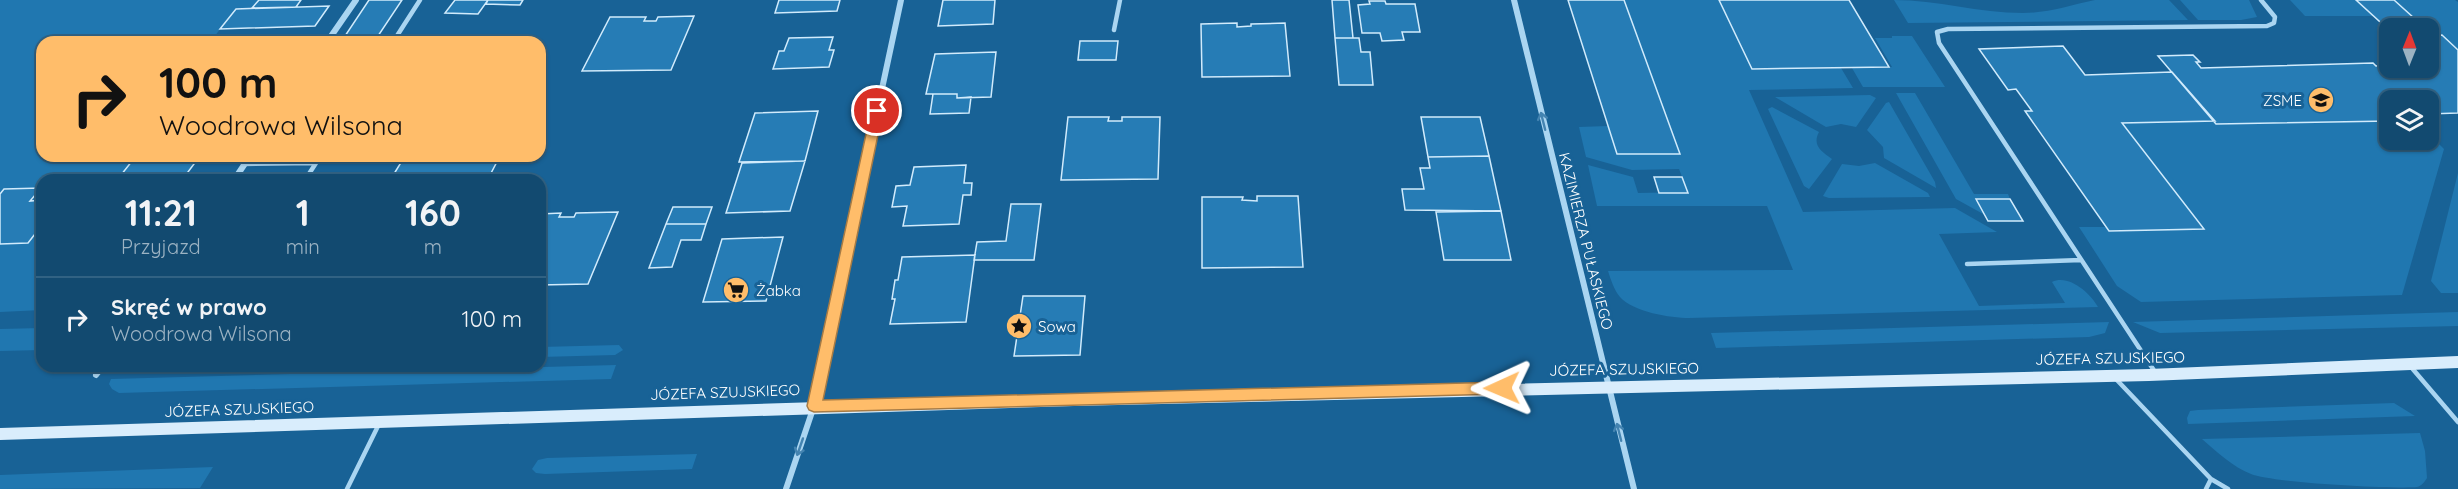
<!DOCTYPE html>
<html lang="pl">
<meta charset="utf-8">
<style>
:root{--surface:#124a70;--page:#1f5478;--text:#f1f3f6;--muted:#9cb3c3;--line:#316283}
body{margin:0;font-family:Quicksand,sans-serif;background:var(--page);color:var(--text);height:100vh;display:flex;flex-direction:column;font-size:22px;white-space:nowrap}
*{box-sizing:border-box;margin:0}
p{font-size:20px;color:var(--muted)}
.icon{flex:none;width:33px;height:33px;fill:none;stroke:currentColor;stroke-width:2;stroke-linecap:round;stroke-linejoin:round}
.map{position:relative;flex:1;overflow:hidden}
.sheet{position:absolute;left:36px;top:174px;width:510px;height:198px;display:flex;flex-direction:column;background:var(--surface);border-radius:18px;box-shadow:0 2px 4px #0004,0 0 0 2px var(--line)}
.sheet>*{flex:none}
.guide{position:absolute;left:36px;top:36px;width:510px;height:126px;border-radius:18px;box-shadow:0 2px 4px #0004,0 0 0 2px var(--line);background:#ffbd6a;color:#111;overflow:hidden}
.needle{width:39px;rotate:1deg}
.fabs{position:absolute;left:2379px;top:18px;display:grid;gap:12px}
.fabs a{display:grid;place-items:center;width:60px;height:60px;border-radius:12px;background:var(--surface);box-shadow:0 2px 4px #0004,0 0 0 2px var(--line);font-size:30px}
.pin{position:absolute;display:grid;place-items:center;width:51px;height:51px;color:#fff;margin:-26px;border:3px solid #fff;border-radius:50%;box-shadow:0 2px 6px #0007}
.me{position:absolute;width:66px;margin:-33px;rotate:269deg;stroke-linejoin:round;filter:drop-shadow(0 0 4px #0008)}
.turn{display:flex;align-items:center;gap:21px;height:126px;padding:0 24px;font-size:27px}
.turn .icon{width:78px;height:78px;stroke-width:2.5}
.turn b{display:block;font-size:42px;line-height:51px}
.eta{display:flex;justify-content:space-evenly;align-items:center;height:102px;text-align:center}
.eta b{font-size:36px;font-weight:700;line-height:42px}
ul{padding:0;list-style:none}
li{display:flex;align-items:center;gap:18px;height:84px;padding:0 24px;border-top:2px solid var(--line)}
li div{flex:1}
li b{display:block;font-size:22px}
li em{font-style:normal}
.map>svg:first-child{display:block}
.green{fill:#2077b0}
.building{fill:#267cb5;stroke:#d1ebfc;stroke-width:1.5}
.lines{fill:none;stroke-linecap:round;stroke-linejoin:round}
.lane{stroke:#aad5f1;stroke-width:4.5}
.street{stroke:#aad5f1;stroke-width:6}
.secondary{stroke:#d9edfc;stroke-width:12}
.oneway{stroke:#4484b1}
.route{fill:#ffbd6a;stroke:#a67b45;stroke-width:1.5}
.labels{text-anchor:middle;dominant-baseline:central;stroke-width:6;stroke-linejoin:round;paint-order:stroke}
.poi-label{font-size:15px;fill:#fff;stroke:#186296;text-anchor:start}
.street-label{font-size:15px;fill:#fff;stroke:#186296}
</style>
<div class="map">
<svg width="2458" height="489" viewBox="0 0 2458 489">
<rect width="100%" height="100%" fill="#186296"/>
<path class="green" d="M0,0H259L252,8L236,9L210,42H42V156H136L117,180H42V310L0,312Z
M1624,0H1719L1752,69L1841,68L1853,88L1749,90L1803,212L1955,208L1997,232L1939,234L1979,306L2065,303L2052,282C2069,274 2090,293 2098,307L1689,318C1671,318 1633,312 1620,297C1614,290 1611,280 1608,271L1793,270L1767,206H1597L1588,165L1633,177L1638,193L1688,192L1679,169L1632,170L1586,157L1579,127L1608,126L1617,154H1680Z
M1894,0C1937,0 1979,13 2023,13C2048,13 2071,5 2095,0C2114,0 2148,0 2169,0L2188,20L1908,23Z
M2180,0H2249L2257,17L2241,20H2198Z
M2290,0H2356L2373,16H2305Z
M2394,0H2455L2458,2V50L2442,36H2433L2428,28H2425Z
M1892,36H1912L1945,87H1863L1852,68L1892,67L1875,38H1892Z
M1896,93H1915L1974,194H2008L2010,199H1976L1985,215L1956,199Z
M1870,95L1876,98L1856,127L1841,124L1826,127L1775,97Z
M1889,102L1935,182L1936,188L1884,158L1883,147L1867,130L1886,103Z
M1772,107L1819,132C1812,145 1821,151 1832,159L1809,189L1804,186L1768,109Z
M2215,121L2217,124L2389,121L2390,140H2428L2429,134L2444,149L2402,295L2141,302L2117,286L2079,227H2106L2109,231L2203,228L2122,123Z
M1875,163L1928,193L1930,197L1829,198L1823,196L1842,164L1859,166Z
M2458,173V293H2441L2431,281Z
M2458,312V326L2160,333L2133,322Z
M2109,322L2105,333L2089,337L1716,348L1711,333Z
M42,328V350L0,351V329Z
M619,345L623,350L615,355L540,357V347Z
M616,365L611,379L119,393L112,389L109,384L111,379Z
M2394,403L2415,416L2188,424L2187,418L2190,411L2198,410Z
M2420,433L2425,451L2427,478C2425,481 2422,486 2417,487C2396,489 2273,483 2251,474C2233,467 2217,452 2202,439Z
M697,454L692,469L545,474L536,473L532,469L538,460L547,458Z
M213,467L200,488L0,489V475Z"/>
<path class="building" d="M259,0H301L296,7L252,8Z
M369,0H402L374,42H341Z
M455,0H488L478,14L445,13Z
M488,0H523L520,5L486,4Z
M779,0H840L837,11L775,13Z
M943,0H995L993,24L938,26Z
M1332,0H1349L1353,38H1335Z
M1568,0H1624L1680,154H1617Z
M1719,0H1849L1889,67L1752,69Z
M2356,0H2394L2425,28H2390V31Z
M1369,1H1385L1386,4H1415L1420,32H1402L1404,40L1382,41L1380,33H1362L1358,5L1370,4Z
M329,6L315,26L220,29L236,9Z
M694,16L671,70L582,71L610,17H646L644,21H656L658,17Z
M1237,23V27L1251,26V24L1285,23L1290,76L1202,77L1201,24Z
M2442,35L2458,50V113L2428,114V100H2390V121L2216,124L2158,56L2193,55L2200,62H2196L2201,68L2373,63L2376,66L2390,65V68H2428V36Z
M833,37L829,50H834L829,67L773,69L779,51H784L789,38Z
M1335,38H1359L1361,52H1370L1373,85H1339Z
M1080,41H1118L1116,60H1078Z
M2063,46L2085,75L2172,72L2215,121L2122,123L2204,229L2109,231L2025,111H2032L2016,89L2008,90L1979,49Z
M996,52L991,97L957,98V94H926L935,54Z
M933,94H957V98L971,97L969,113L930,114Z
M818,111L805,161L739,162L755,113Z
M1068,117H1109L1108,121H1122V117H1160L1158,179L1061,180Z
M1421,117H1480L1489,156L1428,157Z
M136,156H200L182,180H117Z
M405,156H500L490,175L392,177Z
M1489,156L1501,211L1405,210L1402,189H1424L1420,168H1430L1428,157Z
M805,161L790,211L726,213L742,163Z
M966,165L964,183H972L971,195H963L959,224L903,226L907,206L892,207L896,186L910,185L914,167Z
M1654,177H1682L1688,193H1659Z
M41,188L30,201L42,200V225L28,243L0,244V194L4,189Z
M1257,196H1298L1303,267L1202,268V197H1243L1242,200L1257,201Z
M1976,199H2010L2023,221H1988Z
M1011,204H1041L1034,260H974L977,242L1006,241Z
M673,207H712L706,224H666Z
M1501,211L1511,260H1444L1436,212Z
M618,212L588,284L540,285V214L561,213L559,217H574L576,213Z
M666,224H706L701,240H681L672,267L649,268Z
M783,237L766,301L703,302L722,239Z
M975,255L966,322L890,324L895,299H892L895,280H898L902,257Z
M1023,296H1085L1080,355L1014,356Z"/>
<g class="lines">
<path class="lane" d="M1114,30L1120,0
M393,42L420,0
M244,164L316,163L320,156
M305,180L316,163
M1967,264L2081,260
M2411,367L2458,422
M2155,372L1939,43L1937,32L1948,29L2267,26L2274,23L2275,17L2261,0
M2115,378L2211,479L2206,489
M2211,479L2228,489
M347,489L379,424"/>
<path class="street" d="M1514,0L1634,489
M327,42L356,0
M234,180L250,156
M96,375L103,366
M786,489L814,406L901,0"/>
<path class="secondary" d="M0,434L1074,400L2149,375L2458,362"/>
</g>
<defs><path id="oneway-shaft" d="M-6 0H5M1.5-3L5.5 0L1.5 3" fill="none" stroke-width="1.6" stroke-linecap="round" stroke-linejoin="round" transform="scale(1.5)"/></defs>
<g class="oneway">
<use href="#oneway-shaft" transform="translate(1543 121) rotate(-104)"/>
<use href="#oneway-shaft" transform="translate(1619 432) rotate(-104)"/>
<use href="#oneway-shaft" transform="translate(800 447) rotate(109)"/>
</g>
<path class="route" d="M877,107L883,111L823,400L1502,382L1508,384L1510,388L1508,392L1502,394L814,412L809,410L807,406L871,111Z"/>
<defs>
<g id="school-disc" transform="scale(1.35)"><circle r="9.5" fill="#ffbd6a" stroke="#186296"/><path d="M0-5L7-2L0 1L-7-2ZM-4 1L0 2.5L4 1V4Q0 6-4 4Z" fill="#111"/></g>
<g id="supermarket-disc" transform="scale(1.35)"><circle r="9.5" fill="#ffbd6a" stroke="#186296"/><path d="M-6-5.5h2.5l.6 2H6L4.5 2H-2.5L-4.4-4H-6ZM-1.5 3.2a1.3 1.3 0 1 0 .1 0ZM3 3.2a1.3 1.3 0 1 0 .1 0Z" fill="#111"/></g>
<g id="sight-disc" transform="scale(1.35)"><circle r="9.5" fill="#ffbd6a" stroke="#186296"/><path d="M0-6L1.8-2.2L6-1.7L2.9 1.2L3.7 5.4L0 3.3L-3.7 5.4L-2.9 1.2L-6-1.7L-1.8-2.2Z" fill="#111"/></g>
</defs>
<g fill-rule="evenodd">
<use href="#school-disc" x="2321" y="100"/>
<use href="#supermarket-disc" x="736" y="290"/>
<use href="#sight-disc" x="1019" y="326"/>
</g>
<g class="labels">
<g class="poi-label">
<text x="2302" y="100" text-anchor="end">ZSME</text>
<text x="756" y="290">Żabka</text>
<text x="1038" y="326">Sowa</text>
</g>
<g class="street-label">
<text transform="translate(1586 241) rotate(76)">KAZIMIERZA PUŁASKIEGO</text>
<text transform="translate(2110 358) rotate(-1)">JÓZEFA SZUJSKIEGO</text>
<text transform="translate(1624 369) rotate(-1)">JÓZEFA SZUJSKIEGO</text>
<text transform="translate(725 392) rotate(-2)">JÓZEFA SZUJSKIEGO</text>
<text transform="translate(239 409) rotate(-2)">JÓZEFA SZUJSKIEGO</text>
</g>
</g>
</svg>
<div class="fabs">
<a><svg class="needle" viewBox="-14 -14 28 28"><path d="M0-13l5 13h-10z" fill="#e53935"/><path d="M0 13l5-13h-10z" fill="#9cb3c3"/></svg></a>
<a><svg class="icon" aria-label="layers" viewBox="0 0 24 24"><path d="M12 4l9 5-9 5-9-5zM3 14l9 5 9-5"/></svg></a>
</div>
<div class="pin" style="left:877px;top:111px;background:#d93025"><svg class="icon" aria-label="arrive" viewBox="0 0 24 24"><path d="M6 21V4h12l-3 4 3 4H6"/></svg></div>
<svg class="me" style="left:1502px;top:388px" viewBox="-20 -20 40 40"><path d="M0-17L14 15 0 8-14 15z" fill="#ffbd6a" stroke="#fff" stroke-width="4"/></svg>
<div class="guide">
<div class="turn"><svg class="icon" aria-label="right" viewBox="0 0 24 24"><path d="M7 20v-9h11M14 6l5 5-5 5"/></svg><div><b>100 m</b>Woodrowa Wilsona</div></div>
</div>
<section class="sheet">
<div class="eta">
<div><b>11:21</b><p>Przyjazd</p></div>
<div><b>1</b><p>min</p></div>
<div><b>160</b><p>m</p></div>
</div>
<ul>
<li><svg class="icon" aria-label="right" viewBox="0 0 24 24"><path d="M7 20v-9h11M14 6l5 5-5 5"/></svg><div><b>Skręć w prawo</b><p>Woodrowa Wilsona</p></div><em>100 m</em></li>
</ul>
</section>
</div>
